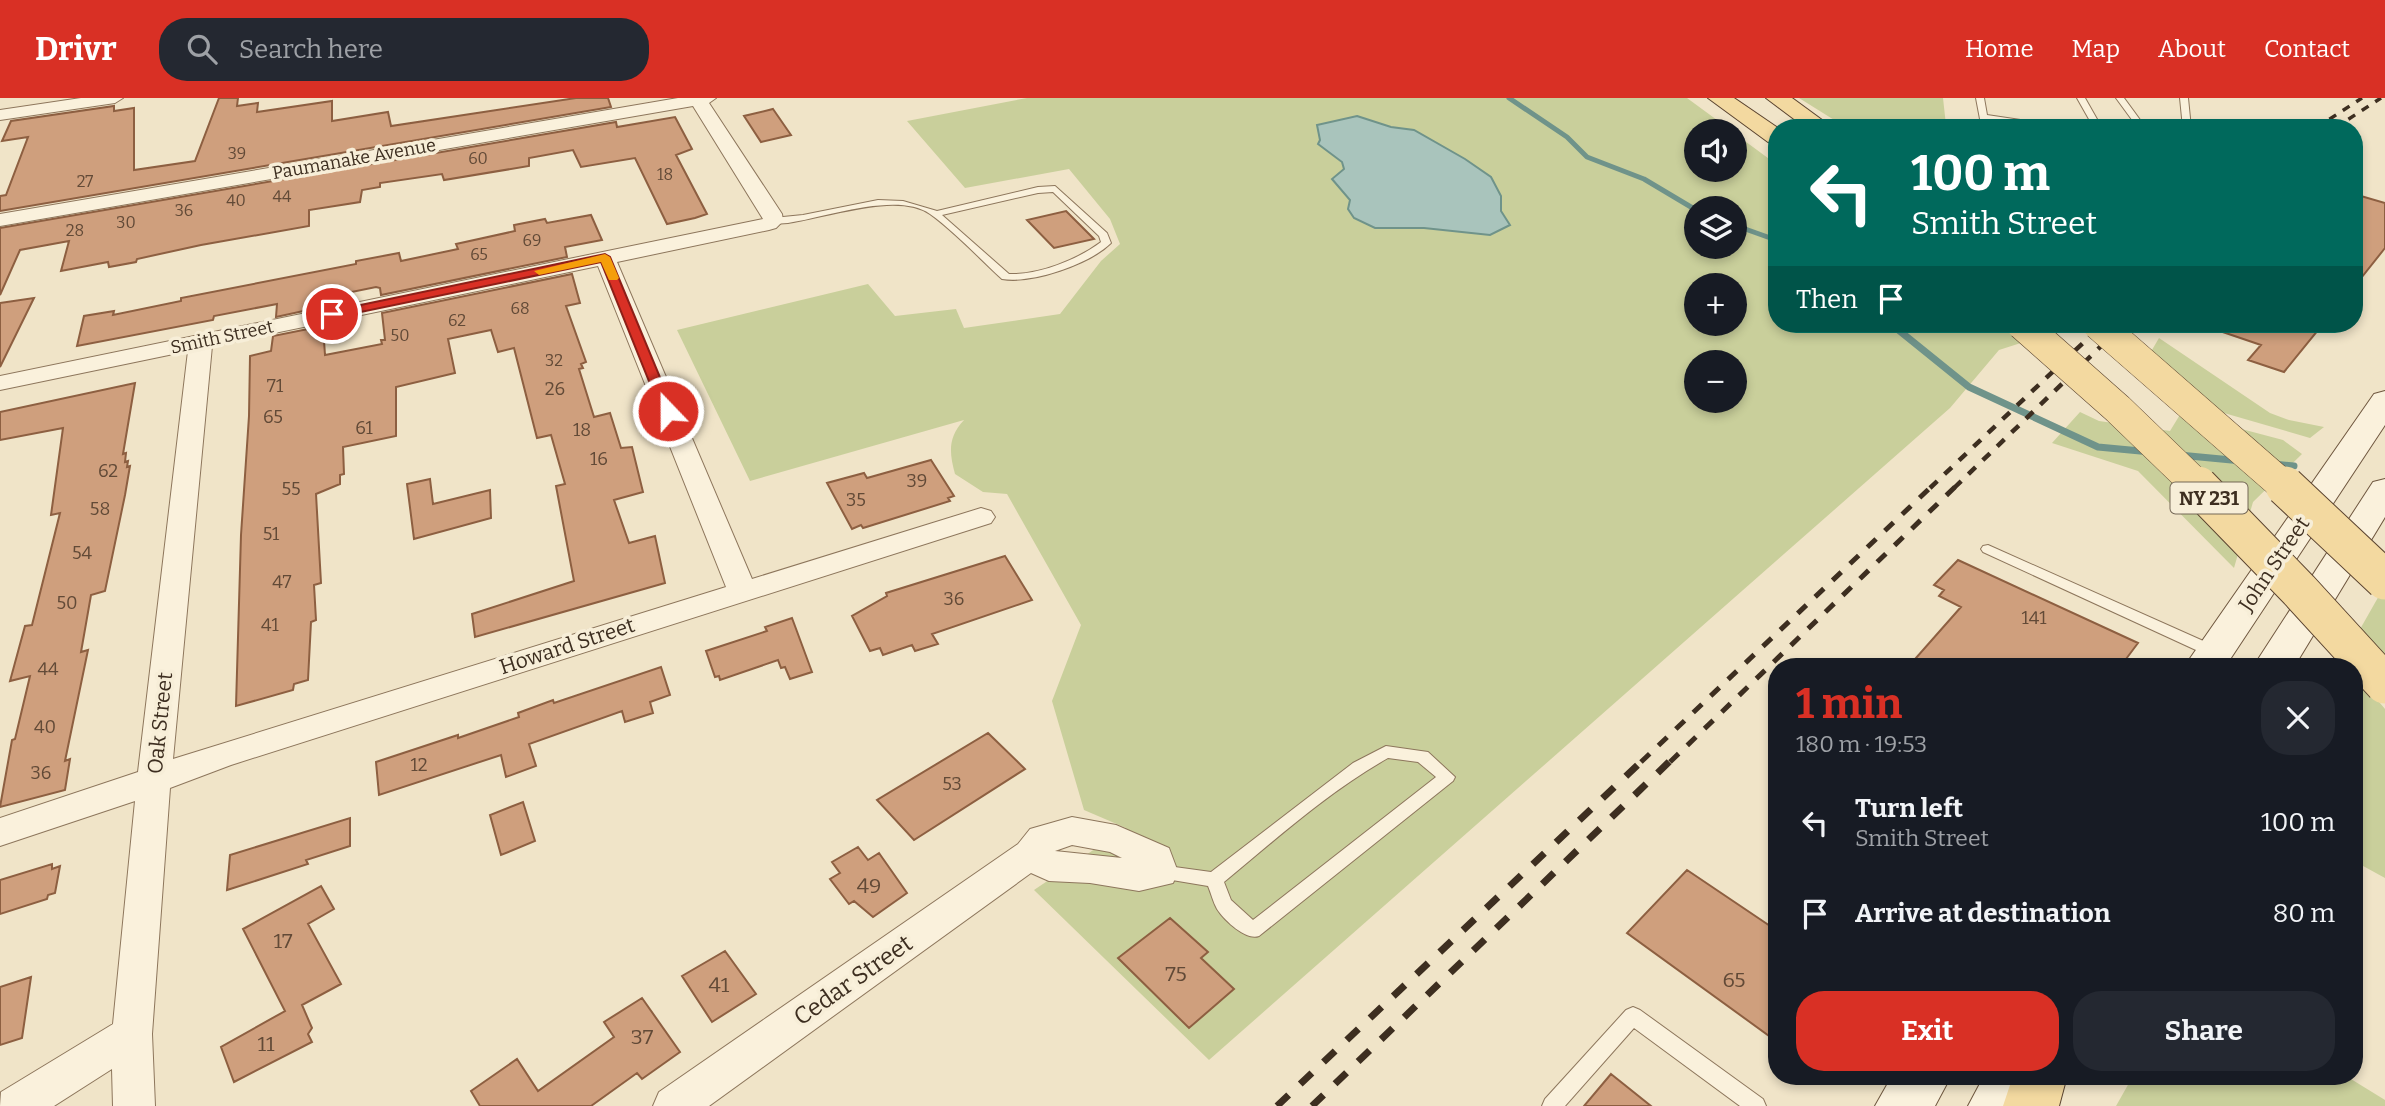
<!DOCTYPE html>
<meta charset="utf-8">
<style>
:root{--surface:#171b24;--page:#242831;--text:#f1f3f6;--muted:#9ea1a6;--accent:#d93025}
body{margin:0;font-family:Bitter,serif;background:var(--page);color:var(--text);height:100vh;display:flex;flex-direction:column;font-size:26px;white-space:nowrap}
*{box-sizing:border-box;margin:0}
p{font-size:23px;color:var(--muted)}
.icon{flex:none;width:38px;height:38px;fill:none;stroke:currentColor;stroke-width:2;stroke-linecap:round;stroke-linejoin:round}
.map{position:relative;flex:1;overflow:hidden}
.side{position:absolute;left:1768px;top:560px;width:595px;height:427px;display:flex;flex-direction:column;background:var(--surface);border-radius:28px;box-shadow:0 4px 10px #0003}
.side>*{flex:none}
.banner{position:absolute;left:1768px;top:21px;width:595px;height:214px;border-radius:28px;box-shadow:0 4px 10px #0003;background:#00695c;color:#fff;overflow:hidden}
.tools{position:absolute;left:1684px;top:21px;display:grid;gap:14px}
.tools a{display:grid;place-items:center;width:63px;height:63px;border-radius:50%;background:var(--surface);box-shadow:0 4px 10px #0003;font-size:35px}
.pin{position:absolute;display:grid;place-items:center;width:60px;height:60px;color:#fff;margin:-30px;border:4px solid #fff;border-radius:50%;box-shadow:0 2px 7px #0007}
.me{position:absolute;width:77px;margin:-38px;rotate:338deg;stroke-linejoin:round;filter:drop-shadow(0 0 5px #0008)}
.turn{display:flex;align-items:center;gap:24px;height:147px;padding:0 28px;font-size:32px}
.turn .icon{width:91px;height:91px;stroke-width:2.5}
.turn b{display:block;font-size:49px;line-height:60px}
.then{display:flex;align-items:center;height:66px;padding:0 28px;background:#0003;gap:14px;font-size:26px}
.round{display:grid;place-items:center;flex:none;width:74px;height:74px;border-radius:28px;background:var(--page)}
.overview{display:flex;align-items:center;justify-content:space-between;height:119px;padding:0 28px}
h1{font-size:42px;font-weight:700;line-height:52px;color:var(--accent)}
.action{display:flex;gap:14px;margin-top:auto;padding:14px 28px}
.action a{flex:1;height:80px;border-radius:28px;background:var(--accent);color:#fff;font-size:28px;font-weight:700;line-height:80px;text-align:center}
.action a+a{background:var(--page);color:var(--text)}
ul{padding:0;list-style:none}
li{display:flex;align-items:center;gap:21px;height:91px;padding:0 28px}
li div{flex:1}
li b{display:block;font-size:26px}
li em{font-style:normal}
header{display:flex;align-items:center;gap:42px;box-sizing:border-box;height:98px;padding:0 35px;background:var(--accent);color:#fff}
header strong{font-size:33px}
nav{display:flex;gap:38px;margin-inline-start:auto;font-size:24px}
.search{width:490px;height:63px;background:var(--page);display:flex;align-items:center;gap:18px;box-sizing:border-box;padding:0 24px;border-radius:28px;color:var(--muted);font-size:26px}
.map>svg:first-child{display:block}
.green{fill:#c9cf9b;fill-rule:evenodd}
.water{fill:#a9c4bc;stroke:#6f938a;stroke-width:2}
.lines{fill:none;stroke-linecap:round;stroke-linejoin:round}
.stream-far1{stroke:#6f938a;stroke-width:5}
.stream{stroke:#6f938a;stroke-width:7}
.building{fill:#cf9f7d;stroke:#8d5f41;stroke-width:2}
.service-casing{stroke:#8d765c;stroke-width:2}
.minor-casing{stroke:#8d765c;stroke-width:2}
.secondary-casing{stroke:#6f573f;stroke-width:2}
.primary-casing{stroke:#5b4430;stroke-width:2}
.service{fill:#faf1dc;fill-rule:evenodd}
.minor{fill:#faf1dc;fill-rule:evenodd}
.secondary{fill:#faf1dc;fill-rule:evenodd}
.primary{fill:#f3d9a0;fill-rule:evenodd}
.rail-far3{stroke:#3d2e20;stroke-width:3.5;stroke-dasharray:8 8;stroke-linecap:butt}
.rail-far2{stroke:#3d2e20;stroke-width:4.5;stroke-dasharray:10 10;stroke-linecap:butt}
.rail-far1{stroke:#3d2e20;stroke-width:5;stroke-dasharray:12 12;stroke-linecap:butt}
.rail{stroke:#3d2e20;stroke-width:7;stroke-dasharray:16 16;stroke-linecap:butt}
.primary-bridge-far1-casing{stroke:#5b4430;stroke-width:32;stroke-linecap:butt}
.primary-bridge-casing{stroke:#5b4430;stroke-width:41;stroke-linecap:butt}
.primary-bridge-far1{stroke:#f3d9a0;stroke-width:31}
.primary-bridge{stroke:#f3d9a0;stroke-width:39}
.route{fill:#d93025;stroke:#8d1f18;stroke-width:2}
.slow{fill:#f59e0b}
.labels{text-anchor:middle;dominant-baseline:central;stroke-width:7;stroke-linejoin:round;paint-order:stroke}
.far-number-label{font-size:16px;fill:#624a37}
.far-street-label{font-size:18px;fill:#3d2e20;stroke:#f7eed8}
.number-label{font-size:18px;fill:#624a37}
.shield{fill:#f7eed8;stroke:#756857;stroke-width:2}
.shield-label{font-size:19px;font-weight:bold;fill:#3d2e20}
.street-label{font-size:21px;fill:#3d2e20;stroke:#f7eed8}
.near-number-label{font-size:21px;fill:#624a37}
.near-street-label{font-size:24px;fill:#3d2e20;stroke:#f7eed8}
</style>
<header>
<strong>Drivr</strong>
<div class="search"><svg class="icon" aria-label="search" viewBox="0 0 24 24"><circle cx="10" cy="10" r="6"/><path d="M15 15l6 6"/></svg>Search here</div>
<nav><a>Home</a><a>Map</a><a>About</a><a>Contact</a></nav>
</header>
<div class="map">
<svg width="2385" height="1008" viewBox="0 0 2385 1008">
<rect width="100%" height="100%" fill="#f0e4c8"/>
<path class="green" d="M1027,0H1687L1732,33H1696V72H1734V35L1776,66V226H2007L2027,243L1999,252L1950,310L1209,962L1034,792L1126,730L1084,712L1052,603L1081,527L1007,396L983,394L955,376C949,354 948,339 964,322L750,383L677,232L868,186L895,218L956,211L964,230L1060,216L1101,163L1120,146L1110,121L1069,71L965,90L907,23ZM1696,110H1734V149H1696ZM1696,187H1734V226H1696ZM1696,264H1734V303H1696Z
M1799,0H1943L1946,27L1968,30H1847Z
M2159,240L2270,315L2289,322L2324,329L2310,340L2224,315L2149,257Z
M2080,314L2099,323L2170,333L2181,315L2283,342L2302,356L2253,404L2234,470L2138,373L2052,345Z
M2380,496L2385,501V562L2359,533Z
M2354,574L2385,611V780L2354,763Z
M2133,978H2346L2385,1002V1008H2116Z"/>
<path class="water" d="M1357,18L1391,29L1414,32L1465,61L1491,79L1501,98V113L1510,127L1490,137L1424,130H1375L1354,120L1348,111L1350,102L1332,81L1344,71L1342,64L1318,46L1320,42L1317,27Z"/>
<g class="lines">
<path class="stream-far1" d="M1509,0L1567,39L1587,59L1644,81L1696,112
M1734,127L1776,142"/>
<path class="stream" d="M1891,226L1969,289L2098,349L2151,354
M2179,357L2242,363
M2273,366L2294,368"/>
</g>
<path class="building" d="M219,0H238L237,8L258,5L257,14L332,3V23L388,14L391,28L576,0H608L611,9L0,113V98L6,97L28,39L2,43L11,23L114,8V13L134,10V72L195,63Z
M773,11L791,37L761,44L744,18Z
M675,19L692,51L676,57L707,116L695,120L667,126L635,60L581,69L573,52L529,60V68L444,82L442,76L380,85V89L362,92L360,104L309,112V128L201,147L137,161L136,164L109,169L108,164L61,173L69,143L20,152L0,197V130L616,24L617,29Z
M2354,96L2385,105V150L2354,189Z
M1066,113L1094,141L1054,150L1027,122Z
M591,117L602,142L565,149L567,159L381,197L380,190L376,189L322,200V209L276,219L277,206L214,218L213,222L77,248L84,218L114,213L113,217L181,203V200L356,166V163L399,155L401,163L458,151L456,146L515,133L514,127L545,121L547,125Z
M572,176L580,205L566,208L586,264L581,266L583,270L579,271L594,319L610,315L621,350L632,349L643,394L614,402L629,445L655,438L665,485L475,539L472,516L574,483L556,388L565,386L551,337L537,340L514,250L498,254L491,232L448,241L455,275L396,289V338L343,349L344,376L340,377V386L316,396L321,485L314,487L316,522L311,524L308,582L294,586L293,592L236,608L241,437L249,318L250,258L271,253L273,238L323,228L325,257L382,246L381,242H385L382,215Z
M34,200L0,269V205Z
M2212,226H2323L2284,274L2248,262L2261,247L2211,230Z
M135,285L123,356L126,355L125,364L128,363L127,369L130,368L125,397L105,493L91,497L81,554L88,552L65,663L70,661L65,692L0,709L12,642L15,641L30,578L10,583L25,528L32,527L60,415L51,417L63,330L0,342V314Z
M931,362L954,398L948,400L950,403L863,430L861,427L852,431L827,385L864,375L867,380Z
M430,381L433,406L490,392L491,420L414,441L407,386Z
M1005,458L1032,502L932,536L938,546L915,553L912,547L883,557L880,550L870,553L852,518L887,498L886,495Z
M1958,462L2138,545L2120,569H1908L1961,509L1939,498L1944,492L1934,487Z
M792,520L812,574L790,581L785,569L781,570L778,562L720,582L719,578L715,579L706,553L767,533L765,529Z
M661,569L670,597L650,604L653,615L625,624L622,613L529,646L536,668L506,679L501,657L379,697L376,664L458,637V640L519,619L518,615L553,602L554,605Z
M988,635L1025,671L914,742L877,702Z
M523,704L535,743L501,757L490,717Z
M350,720V748L306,762L308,766L227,792L230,757Z
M858,749L868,762L879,755L907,795L873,819L854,803L849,806L830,781L840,775L832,764Z
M52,766V771L60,768L55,795L48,797L47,801L0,816V782Z
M1687,772L1776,832V943L1627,835Z
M321,788L334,811L308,826L341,886L302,907L312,930L308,936L312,944L234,984L221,949L285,913L243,831Z
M1170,820L1208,854L1201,860L1234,891L1189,930L1118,860Z
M725,853L756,896L712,924L682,878Z
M31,879L22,940L0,947V889Z
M642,900L680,954L642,981L637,975L591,1008H480L471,993L517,961L538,993L614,939L604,924Z
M1611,976L1651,1008H1584Z"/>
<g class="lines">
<g class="service-casing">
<path id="service" d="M1976,0H1984L1987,17L2074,30H2048L1980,21Z
M2077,0H2085L2102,30H2094Z
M2116,0H2124L2146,30H2138Z
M2180,0H2188L2191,30H2183Z
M1055,88L1107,135L1111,145C1090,166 1032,186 1002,181C980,161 954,133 930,116C897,93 825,120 788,125L773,126L768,123L773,120L803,117L878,102L903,103L937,113L1038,89ZM1053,94L1099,138L1101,144C1077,162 1039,177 1009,176L942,117L1038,95Z
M1988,447L2219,550L2221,554L2214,559L2209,558L1983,454L1981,451L1983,448Z
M1386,648L1428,654L1455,679L1453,683L1259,838C1246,843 1224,822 1217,811C1213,804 1211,795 1208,788L1154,779L1151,774L1154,769L1160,767L1211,774L1353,665ZM1388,660L1418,664L1436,679L1253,822L1231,802L1224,784C1276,741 1328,694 1388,660Z
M1633,909L1640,912L1763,1001L1766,1008H1740L1634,930L1565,1008H1542L1545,1001L1626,912Z"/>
</g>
<g class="minor-casing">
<path id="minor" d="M81,0H123L115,5L0,22V12Z
M678,0H716L709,5L782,116L783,123L776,130L769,132L617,164L752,481L981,410L991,413L995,419L991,425L231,667L170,690L152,936L155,1008H113L112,971L54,1008H0L1,994L113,926L135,703L0,748V720L138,674L188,253L0,292V278L763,121L693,8L0,128V116ZM598,168L726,489L173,661L212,248Z
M1072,719L1116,727L1169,750L1178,774L1173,785L1139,793L1090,785L1049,783L1031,775L709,1008H653L659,994L1018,746L1030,731ZM1072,747L1110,754L1122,760L1055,753Z"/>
</g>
<g class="secondary-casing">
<path id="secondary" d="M2385,293V327L2225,569H2184L2374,296Z
M2385,381V419L2294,569H2253L2373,384Z
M1892,978H1951L1935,1008H1875Z
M1984,978H2042L2027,1008H1968Z"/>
</g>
<g class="primary-casing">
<path id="primary" d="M1708,0H1734L1778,30L1776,46L1768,44Z
M1766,0H1792L1833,30H1806Z
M2013,978H2067L2059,1008H2003Z"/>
</g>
<use href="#service" class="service"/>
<use href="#minor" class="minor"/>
<use href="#secondary" class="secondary"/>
<use href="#primary" class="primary"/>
<path class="rail-far3" d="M2316,30L2362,0
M2335,30L2381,0"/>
<path class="rail-far2" d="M1930,390L2103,226
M1954,390L2124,226"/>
<path class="rail-far1" d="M1641,664L1932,388
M1670,664L1956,388"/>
<path class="rail" d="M1277,1008L1643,662
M1312,1008L1671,662"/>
<g class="primary-bridge-far1-casing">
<path id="primary-bridge-far1" d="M2022,226L2118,311L2200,390
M2098,226L2286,390"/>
</g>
<g class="primary-bridge-casing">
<path id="primary-bridge" d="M2198,388L2299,492L2385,586
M2285,388L2385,482"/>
</g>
<use href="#primary-bridge-far1" class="primary-bridge-far1"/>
<use href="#primary-bridge" class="primary-bridge"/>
</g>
<path class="route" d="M605,156L610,159L674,313L673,316L668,317L661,313L601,164L332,220L326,216L332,213Z"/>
<path class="slow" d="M605,156L610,159L619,180L617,182H609L601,164L539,177L534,173Z"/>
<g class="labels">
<g class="far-number-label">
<text x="237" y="55">39</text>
<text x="478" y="60">60</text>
<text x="665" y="76">18</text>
<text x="85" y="83">27</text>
<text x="282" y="98">44</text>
<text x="236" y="102">40</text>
<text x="184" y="112">36</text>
<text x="126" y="124">30</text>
<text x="75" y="132">28</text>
<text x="532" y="142">69</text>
<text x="479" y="156">65</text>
<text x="520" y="210">68</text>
<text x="457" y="222">62</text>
<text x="400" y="237">50</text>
<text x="554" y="262">32</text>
</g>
<g class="far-street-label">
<text transform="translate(354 61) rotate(-10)">Paumanake Avenue</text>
<text transform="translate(222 239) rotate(-12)">Smith Street</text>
</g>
<g class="number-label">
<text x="275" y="288">71</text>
<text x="555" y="291">26</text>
<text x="273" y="319">65</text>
<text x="364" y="330">61</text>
<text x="582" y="332">18</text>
<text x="599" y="361">16</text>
<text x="108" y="373">62</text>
<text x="917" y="383">39</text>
<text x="291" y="391">55</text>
<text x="856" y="402">35</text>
<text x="100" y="411">58</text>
<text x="271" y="436">51</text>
<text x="82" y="455">54</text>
<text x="282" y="484">47</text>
<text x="954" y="501">36</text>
<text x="67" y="505">50</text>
<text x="2034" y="520">141</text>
<text x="270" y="527">41</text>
<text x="48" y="571">44</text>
<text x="45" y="629">40</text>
<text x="419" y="667">12</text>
<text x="41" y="675">36</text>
<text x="952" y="686">53</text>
</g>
<rect class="shield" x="2170.5" y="384.5" width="77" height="31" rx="5"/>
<g class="shield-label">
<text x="2209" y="400">NY 231</text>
</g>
<g class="street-label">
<text transform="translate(2274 466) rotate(-56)">John Street</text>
<text transform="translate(567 548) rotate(-18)">Howard Street</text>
<text transform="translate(160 625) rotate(-84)">Oak Street</text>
</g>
<g class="near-number-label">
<text x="869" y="788">49</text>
<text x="283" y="843">17</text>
<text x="1176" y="876">75</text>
<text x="1734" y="882">65</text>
<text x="719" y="887">41</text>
<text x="642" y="939">37</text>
<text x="266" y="946">11</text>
</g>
<g class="near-street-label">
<text transform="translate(853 882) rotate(-35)">Cedar Street</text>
</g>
</g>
</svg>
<div class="tools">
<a><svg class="icon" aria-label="sound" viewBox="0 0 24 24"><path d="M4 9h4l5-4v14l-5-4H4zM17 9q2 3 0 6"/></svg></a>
<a><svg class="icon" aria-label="layers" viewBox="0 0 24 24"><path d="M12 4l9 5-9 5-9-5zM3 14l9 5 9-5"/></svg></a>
<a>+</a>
<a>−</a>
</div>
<div class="pin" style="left:332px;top:216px;background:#d93025"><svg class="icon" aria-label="arrive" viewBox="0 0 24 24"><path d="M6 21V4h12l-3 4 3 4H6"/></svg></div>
<svg class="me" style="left:668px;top:313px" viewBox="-20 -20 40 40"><circle r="17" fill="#d93025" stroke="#fff" stroke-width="3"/><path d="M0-11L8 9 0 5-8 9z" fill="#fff"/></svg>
<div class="banner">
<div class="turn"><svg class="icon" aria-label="left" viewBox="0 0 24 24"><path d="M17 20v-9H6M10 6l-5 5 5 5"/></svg><div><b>100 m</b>Smith Street</div></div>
<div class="then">Then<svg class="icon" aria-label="arrive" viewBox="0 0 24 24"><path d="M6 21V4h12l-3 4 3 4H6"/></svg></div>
</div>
<section class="side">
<div class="overview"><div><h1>1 min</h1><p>180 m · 19:53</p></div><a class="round"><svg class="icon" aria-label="close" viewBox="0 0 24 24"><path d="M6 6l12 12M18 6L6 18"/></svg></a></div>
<ul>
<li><svg class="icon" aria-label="left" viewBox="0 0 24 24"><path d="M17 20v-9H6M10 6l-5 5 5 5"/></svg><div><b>Turn left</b><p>Smith Street</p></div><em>100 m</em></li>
<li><svg class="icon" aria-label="arrive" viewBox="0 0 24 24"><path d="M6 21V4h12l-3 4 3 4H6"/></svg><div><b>Arrive at destination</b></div><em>80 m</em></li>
</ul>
<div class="action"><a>Exit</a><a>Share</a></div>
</section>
</div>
